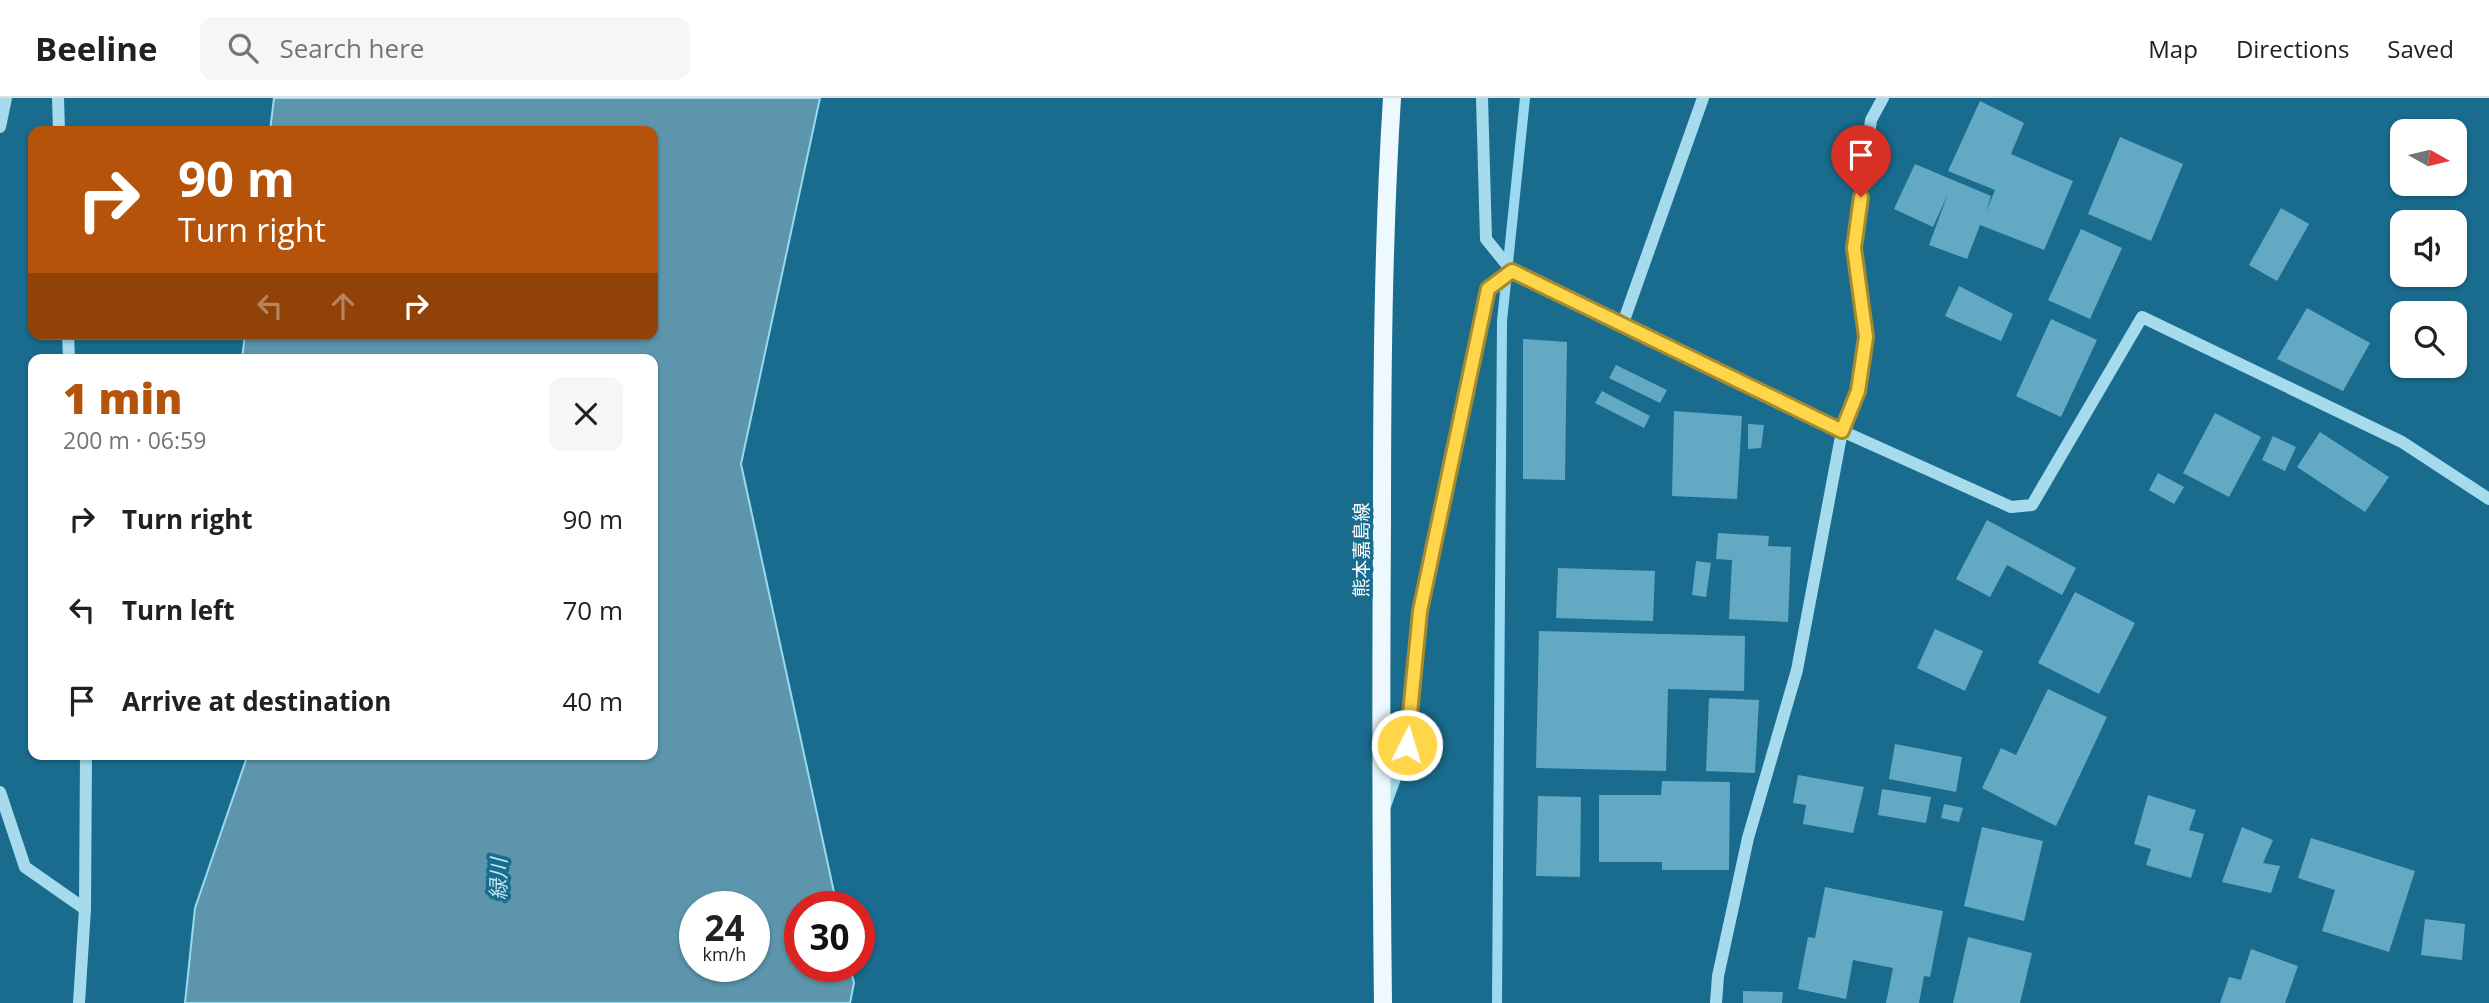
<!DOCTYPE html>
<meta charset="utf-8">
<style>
:root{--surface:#fff;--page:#f6f6f6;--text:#202124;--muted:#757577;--line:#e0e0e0;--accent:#b45309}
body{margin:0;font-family:"Open Sans","Noto Sans JP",sans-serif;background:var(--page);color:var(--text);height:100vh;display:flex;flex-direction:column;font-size:26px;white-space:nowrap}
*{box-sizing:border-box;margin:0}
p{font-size:23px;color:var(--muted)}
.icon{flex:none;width:38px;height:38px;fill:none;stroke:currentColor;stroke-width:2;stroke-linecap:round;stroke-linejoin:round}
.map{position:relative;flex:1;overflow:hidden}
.side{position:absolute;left:28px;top:256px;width:630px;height:406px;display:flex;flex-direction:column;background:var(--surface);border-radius:14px;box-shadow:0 2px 5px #0004}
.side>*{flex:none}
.top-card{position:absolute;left:28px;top:28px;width:630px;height:214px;border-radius:14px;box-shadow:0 2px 5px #0004;background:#b45309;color:#fff;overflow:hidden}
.needle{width:46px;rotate:98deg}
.controls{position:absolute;left:2390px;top:21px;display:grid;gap:14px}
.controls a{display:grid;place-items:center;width:77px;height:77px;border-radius:14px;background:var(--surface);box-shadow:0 2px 5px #0004;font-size:35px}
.speed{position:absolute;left:679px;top:793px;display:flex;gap:14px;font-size:35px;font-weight:700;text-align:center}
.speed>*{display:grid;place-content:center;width:91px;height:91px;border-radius:50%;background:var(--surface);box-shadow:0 2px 5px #0004;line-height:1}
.speed small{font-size:18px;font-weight:400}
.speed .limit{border:10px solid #d22;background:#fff;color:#111}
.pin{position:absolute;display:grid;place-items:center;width:60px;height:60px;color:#fff;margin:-72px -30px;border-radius:50% 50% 50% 0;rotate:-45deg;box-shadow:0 0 7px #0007}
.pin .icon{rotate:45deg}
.me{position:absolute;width:77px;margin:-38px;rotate:5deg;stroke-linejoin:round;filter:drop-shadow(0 0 5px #0008)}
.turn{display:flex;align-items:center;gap:24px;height:147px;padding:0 35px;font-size:32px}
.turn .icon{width:91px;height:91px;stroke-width:2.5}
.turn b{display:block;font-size:49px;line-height:60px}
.lanes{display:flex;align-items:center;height:66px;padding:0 35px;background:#0003;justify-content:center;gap:35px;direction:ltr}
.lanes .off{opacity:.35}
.round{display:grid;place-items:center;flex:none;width:74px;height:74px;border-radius:14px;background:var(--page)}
.summary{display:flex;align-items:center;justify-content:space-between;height:119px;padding:0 35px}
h1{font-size:42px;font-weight:800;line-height:52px;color:var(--accent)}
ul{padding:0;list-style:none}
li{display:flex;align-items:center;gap:21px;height:91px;padding:0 35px}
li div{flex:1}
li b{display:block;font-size:26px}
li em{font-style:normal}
header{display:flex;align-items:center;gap:42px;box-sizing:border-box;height:98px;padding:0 35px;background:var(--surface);border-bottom:2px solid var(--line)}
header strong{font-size:33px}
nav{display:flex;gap:38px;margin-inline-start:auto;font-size:24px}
.search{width:490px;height:63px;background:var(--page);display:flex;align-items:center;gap:18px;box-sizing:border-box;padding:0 24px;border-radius:14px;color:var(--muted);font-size:26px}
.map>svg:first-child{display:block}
.water{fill:#5d96ac;stroke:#99daf0;stroke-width:2;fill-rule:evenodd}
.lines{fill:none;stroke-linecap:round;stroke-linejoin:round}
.stream{stroke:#99daf0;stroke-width:10}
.building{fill:#64a9c3}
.minor{stroke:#a6dbee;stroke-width:12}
.major{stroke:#edf9ff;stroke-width:18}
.route-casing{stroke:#a68a30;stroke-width:18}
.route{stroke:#ffd54a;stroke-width:12}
.labels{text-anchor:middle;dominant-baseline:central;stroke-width:7;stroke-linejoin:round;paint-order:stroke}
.street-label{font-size:19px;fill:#fff;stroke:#196c8e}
.water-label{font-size:21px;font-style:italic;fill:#c1e9f7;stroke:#196c8e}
</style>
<header>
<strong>Beeline</strong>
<div class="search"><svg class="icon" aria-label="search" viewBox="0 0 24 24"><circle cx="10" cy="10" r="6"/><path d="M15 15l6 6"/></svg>Search here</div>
<nav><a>Map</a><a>Directions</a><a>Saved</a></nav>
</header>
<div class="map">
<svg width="2489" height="905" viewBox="0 0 2489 905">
<rect width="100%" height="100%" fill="#196c8e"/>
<path class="water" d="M274,0H820L741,366L837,808H800V868H850L854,885L850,905H185L195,810L248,656H653V261H242L245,236H653V33H270ZM695,808H754V868H695Z"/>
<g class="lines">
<path class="stream" d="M1497,905L1502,223L1525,0"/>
</g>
<path class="building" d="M1980,3L2024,25L2011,56L2073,83L2044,152L1980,127L1967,161L1929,147L1948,96L1933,129L1894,111L1915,66L1991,98L1986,114L1995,92L1948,73Z
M2120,39L2183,66L2151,143L2088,116Z
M2281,110L2309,126L2277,183L2249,167Z
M2081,131L2122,150L2090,221L2048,202Z
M1959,188L2013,216L2001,243L1945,218Z
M2307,210L2370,245L2343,293L2277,261Z
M2051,221L2097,242L2061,319L2016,298Z
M1523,241L1567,244L1565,382L1523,381Z
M1616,267L1667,292L1660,305L1609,280Z
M1602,293L1650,318L1644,330L1595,305Z
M1674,313L1742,318L1737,401L1672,398Z
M2215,315L2261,339L2229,399L2183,375Z
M1748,326L1764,327L1761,350L1748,351Z
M2320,334L2389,379L2365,414L2297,369Z
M2273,338L2296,349L2285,373L2262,362Z
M2158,375L2184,389L2174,406L2149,392Z
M1987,422L2076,470L2062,497L2007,467L1990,499L1956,481Z
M1718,435L1769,438L1768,448L1791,449L1788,524L1729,521L1732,462L1716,461Z
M1696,463L1711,465L1706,499L1692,497Z
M1558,470L1655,473L1653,523L1556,520Z
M2075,494L2135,525L2099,596L2038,565Z
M1935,531L1983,553L1965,593L1917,570Z
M1539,533L1745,538L1744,593L1668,591L1666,673L1536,670Z
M2048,591L2107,619L2056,728L1982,690L2001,650L2016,657Z
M1709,600L1759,602L1755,675L1706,673Z
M1895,646L1962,659L1956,694L1889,681Z
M1798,677L1864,689L1853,735L1803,726L1806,707L1793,705Z
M1662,683L1730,684L1729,772H1662V764H1599V697H1661Z
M1882,691L1931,699L1926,725L1878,717Z
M2148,697L2196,712L2189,732L2204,736L2191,780L2146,767L2151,751L2134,746Z
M1538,698L1581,699L1580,779L1536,778Z
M1944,706L1963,710L1959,724L1941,720Z
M1982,729L2043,743L2024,823L1964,808Z
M2242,729L2273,742L2263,765L2280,768L2271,795L2222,784Z
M2311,740L2415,773L2389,854L2322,833L2335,792L2298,780Z
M1825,789L1943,813L1930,879L1924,878L1919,905H1886L1893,870L1853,862L1846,901L1798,891L1808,839L1815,840Z
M2425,821L2465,826L2462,862L2421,857Z
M1968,839L2032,855L2020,905H1953Z
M2251,851L2298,868L2285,905H2220L2229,879L2241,882Z
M1743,893L1783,894L1782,905H1743Z"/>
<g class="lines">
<path class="minor" d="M58,0L59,33
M1482,0L1486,141L1512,173L1842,333L2011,409L2032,407L2142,219L2402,344L2489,401
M0,29L6,0
M1623,225L1703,0
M68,236L69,261
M0,694L25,769L85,811
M1385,708L1407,647L1420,514L1487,191L1512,173
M79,905L85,811L86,656
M1716,905L1718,878L1748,740L1797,572L1842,333L1858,294L1866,239L1854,150L1871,22L1883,0"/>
<path class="major" d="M1383,905C1381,744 1381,584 1382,423C1382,282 1383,141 1392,0"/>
</g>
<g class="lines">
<g class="route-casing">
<path id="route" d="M1407,647L1420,513L1488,191L1512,173L1842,333L1858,293L1866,239L1854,150L1861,99"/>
</g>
<use href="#route" class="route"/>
</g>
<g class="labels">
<g class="street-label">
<text transform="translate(1361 452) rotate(-90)">熊本嘉島線</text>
</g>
<g class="water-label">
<text transform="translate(498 781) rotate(-89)">緑川</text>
</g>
</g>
</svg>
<div class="controls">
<a><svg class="needle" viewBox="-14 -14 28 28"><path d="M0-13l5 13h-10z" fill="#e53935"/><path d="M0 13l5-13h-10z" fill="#757577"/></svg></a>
<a><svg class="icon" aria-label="sound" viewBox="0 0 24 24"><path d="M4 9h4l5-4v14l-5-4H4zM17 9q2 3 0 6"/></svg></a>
<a><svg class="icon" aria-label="search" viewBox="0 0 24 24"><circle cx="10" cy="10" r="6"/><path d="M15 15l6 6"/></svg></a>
</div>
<div class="speed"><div>24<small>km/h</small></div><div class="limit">30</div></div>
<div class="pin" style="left:1861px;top:99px;background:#d93025"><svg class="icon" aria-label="arrive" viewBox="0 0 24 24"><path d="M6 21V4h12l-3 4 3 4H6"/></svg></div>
<svg class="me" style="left:1407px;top:647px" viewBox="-20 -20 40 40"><circle r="17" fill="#ffd54a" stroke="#fff" stroke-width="3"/><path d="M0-11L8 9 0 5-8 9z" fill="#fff"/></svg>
<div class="top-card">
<div class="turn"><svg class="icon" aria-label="right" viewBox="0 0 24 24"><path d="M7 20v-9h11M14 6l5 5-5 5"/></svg><div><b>90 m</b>Turn right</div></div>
<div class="lanes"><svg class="icon off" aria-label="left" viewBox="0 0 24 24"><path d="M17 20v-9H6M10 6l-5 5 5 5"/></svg><svg class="icon off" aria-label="ahead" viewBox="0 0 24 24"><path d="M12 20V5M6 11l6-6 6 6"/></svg><svg class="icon" aria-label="right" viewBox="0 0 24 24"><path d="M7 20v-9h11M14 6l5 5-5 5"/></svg></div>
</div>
<section class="side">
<div class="summary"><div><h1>1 min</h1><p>200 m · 06:59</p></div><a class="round"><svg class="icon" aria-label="close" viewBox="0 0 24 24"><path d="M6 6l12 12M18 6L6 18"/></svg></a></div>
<ul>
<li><svg class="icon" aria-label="right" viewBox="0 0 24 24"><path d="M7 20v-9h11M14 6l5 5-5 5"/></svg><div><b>Turn right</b></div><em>90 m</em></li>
<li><svg class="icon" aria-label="left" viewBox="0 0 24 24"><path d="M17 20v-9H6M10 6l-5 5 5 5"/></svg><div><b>Turn left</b></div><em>70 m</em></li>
<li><svg class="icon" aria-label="arrive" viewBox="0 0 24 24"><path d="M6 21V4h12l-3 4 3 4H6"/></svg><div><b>Arrive at destination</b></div><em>40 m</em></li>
</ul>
</section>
</div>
